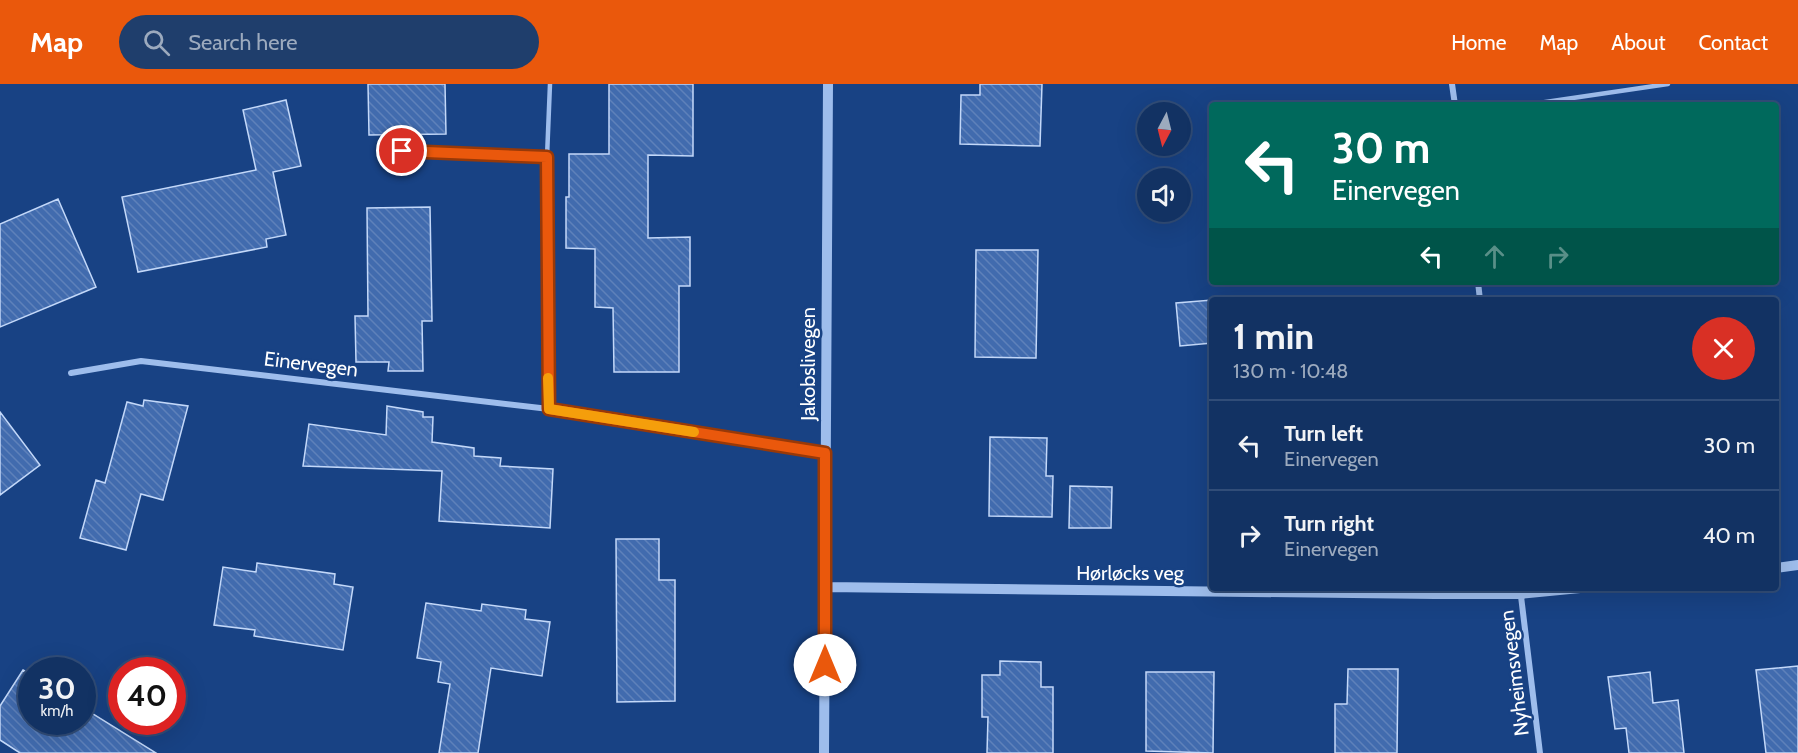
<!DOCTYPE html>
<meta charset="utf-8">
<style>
:root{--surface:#123263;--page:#1f3e6c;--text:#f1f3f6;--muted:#9caabe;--line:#314d78;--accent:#ea580c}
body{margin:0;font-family:Cabin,sans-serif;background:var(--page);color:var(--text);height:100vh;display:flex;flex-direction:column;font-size:22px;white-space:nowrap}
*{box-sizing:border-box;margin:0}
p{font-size:20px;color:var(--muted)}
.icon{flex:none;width:33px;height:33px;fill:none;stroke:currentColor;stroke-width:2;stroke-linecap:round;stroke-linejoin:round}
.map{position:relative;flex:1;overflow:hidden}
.details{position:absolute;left:1209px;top:213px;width:570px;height:294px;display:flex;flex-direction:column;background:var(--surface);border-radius:6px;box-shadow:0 6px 24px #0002,0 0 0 2px var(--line)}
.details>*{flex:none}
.hud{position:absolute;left:1209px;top:18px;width:570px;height:183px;border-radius:6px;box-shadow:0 6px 24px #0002,0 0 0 2px var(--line);background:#00695c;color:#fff;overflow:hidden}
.needle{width:39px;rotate:187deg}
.tools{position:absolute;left:1137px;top:18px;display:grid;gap:12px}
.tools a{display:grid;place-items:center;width:54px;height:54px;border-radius:50%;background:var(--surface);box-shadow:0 6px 24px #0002,0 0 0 2px var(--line);font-size:30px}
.speed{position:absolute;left:18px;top:573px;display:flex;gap:12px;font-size:30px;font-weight:700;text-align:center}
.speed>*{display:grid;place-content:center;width:78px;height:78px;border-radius:50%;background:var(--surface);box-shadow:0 6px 24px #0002,0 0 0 2px var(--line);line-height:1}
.speed small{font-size:15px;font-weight:400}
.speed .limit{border:9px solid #d22;background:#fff;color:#111}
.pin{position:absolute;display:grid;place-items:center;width:51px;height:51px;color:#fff;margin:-26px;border:3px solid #fff;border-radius:50%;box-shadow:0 2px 6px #0007}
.me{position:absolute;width:66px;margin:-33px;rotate:0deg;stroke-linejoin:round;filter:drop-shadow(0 0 4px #0008)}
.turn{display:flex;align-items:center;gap:21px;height:126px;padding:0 24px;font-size:27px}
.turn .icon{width:78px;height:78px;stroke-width:2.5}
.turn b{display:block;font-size:42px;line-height:51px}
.lanes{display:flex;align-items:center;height:57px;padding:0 24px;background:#0003;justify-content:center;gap:30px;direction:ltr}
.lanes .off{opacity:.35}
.round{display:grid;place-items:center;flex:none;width:63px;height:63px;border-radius:32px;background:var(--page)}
.summary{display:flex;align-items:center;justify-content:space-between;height:102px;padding:0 24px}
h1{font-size:36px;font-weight:700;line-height:45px}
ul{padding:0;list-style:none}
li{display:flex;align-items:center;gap:18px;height:90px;padding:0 24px;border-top:2px solid var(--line)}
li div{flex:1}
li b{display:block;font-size:22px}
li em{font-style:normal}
header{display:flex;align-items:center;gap:36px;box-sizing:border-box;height:84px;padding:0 30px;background:var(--accent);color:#fff}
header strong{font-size:28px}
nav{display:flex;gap:33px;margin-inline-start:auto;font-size:21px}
.search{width:420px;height:54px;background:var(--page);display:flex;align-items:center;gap:15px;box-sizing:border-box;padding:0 21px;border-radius:33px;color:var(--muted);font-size:22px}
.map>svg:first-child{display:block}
.building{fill:url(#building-back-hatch);stroke:#c3d8f9;stroke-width:1.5}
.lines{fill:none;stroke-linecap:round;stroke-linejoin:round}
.service{stroke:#9ebdec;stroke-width:4.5}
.minor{stroke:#9ebdec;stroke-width:6}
.tertiary{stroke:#9ebdec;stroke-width:10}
.route-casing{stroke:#983908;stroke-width:15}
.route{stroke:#ea580c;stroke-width:10}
.slow{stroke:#f59e0b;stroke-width:10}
.labels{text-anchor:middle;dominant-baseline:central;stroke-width:5;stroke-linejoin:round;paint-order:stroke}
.street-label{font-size:20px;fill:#fff;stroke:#184284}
</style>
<header>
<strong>Map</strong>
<div class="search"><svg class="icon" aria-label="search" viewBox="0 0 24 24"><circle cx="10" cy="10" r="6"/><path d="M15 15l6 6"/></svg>Search here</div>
<nav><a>Home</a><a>Map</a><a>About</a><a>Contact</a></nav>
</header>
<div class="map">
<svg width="1798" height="669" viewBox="0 0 1798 669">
<defs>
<pattern id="building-back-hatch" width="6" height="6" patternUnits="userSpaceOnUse" patternTransform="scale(1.5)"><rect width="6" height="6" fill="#416bae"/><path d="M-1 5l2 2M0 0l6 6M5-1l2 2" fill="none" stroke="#5e81ba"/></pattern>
</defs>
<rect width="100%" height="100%" fill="#184284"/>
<path class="building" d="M368,0H445L446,50L369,51Z
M609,0H693V72L648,71V154L690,153V202H679V288H614L613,224L595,223V165L566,164V113H569V70H609Z
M980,0H1042L1040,62L960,60L961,11H980Z
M286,16L301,82L273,88L286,151L266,155L267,163L138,188L122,113L256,86L243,26Z
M58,115L96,203L0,243V140Z
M430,123L432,237H422L423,287H388L389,278H356L355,232H368L367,124Z
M976,166H1038L1036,274L975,273Z
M1212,216V259L1180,262L1176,219Z
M144,316L188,322L163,416L141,410L126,466L80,454L96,396L105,399L127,318L143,322Z
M387,322L423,328V333H433L432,358L474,364V372L501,374L500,382L553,385L550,444L439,437L442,387L303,382L309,340L386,351Z
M0,328L40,381L0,411Z
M990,353L1047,354L1046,392H1053L1052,433L989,432Z
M1070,402L1112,403L1111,444H1069Z
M616,455H659V496H675V617L617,618Z
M257,479L335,490L334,500L353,503L343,566L254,552L255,546L214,541L223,483L256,488Z
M426,519L481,527L482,520L526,526L525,535L550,538L542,592L491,584L478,669H439L450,600L438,598L441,578L417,574Z
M1000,577L1041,578V603H1053V669H987L988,633H982V591H1000Z
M1798,582V669H1766L1756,586Z
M1348,585H1398L1397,669H1335V620H1347Z
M23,586L32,591V638H82V623L156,669H20L0,656V622Z
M1146,588H1214L1213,669L1146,667Z
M1650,588L1653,619L1678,616L1684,669H1629L1626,644L1615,645L1608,593Z"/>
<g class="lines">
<path class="service" d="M1525,21L1668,0
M402,67L547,73L550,0"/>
<path class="minor" d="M1452,0L1455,21
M547,73L549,325
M1478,198L1480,216
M71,289L141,277L549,325L825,369
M1520,504L1540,669"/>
<path class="tertiary" d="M1776,484L1798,481
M825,503L1435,510H1520L1580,504
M824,669L828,0"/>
</g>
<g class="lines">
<g class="route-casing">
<path id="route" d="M402,67L547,73L549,325L825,369V581"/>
</g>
<use href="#route" class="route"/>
<path class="slow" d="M548,294L549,325L694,348"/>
</g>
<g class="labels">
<g class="street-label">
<text transform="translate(311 280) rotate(7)">Einervegen</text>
<text transform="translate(808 280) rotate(-90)">Jakobslivegen</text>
<text x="1130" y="489">Hørløcks veg</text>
<text transform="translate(1514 589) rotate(-97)">Nyheimsvegen</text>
</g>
</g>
</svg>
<div class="tools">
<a><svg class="needle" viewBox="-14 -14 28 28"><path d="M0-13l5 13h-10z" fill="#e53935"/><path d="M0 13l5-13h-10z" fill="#9caabe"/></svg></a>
<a><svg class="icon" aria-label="sound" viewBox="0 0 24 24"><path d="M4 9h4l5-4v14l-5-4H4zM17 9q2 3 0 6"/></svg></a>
</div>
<div class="speed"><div>30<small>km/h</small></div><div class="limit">40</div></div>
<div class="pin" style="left:402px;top:67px;background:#d93025"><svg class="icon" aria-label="arrive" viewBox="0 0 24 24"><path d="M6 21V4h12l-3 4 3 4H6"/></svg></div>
<svg class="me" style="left:825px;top:581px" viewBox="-20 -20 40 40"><circle r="19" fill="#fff"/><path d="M0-13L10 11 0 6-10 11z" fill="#ea580c"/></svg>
<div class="hud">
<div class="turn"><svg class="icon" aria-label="left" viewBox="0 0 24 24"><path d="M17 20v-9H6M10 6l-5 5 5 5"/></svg><div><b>30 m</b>Einervegen</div></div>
<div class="lanes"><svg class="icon" aria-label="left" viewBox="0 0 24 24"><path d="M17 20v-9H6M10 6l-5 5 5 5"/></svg><svg class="icon off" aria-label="ahead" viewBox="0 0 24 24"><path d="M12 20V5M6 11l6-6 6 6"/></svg><svg class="icon off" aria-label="right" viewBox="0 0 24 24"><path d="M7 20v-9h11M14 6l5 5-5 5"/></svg></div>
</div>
<section class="details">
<div class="summary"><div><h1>1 min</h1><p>130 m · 10:48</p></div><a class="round" style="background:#d93025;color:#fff"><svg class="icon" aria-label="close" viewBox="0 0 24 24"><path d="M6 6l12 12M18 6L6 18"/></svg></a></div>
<ul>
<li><svg class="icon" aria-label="left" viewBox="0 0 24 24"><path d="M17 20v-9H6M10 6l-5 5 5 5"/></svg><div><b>Turn left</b><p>Einervegen</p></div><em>30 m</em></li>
<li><svg class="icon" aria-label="right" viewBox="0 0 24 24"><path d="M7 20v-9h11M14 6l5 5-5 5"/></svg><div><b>Turn right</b><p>Einervegen</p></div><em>40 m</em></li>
</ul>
</section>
</div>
